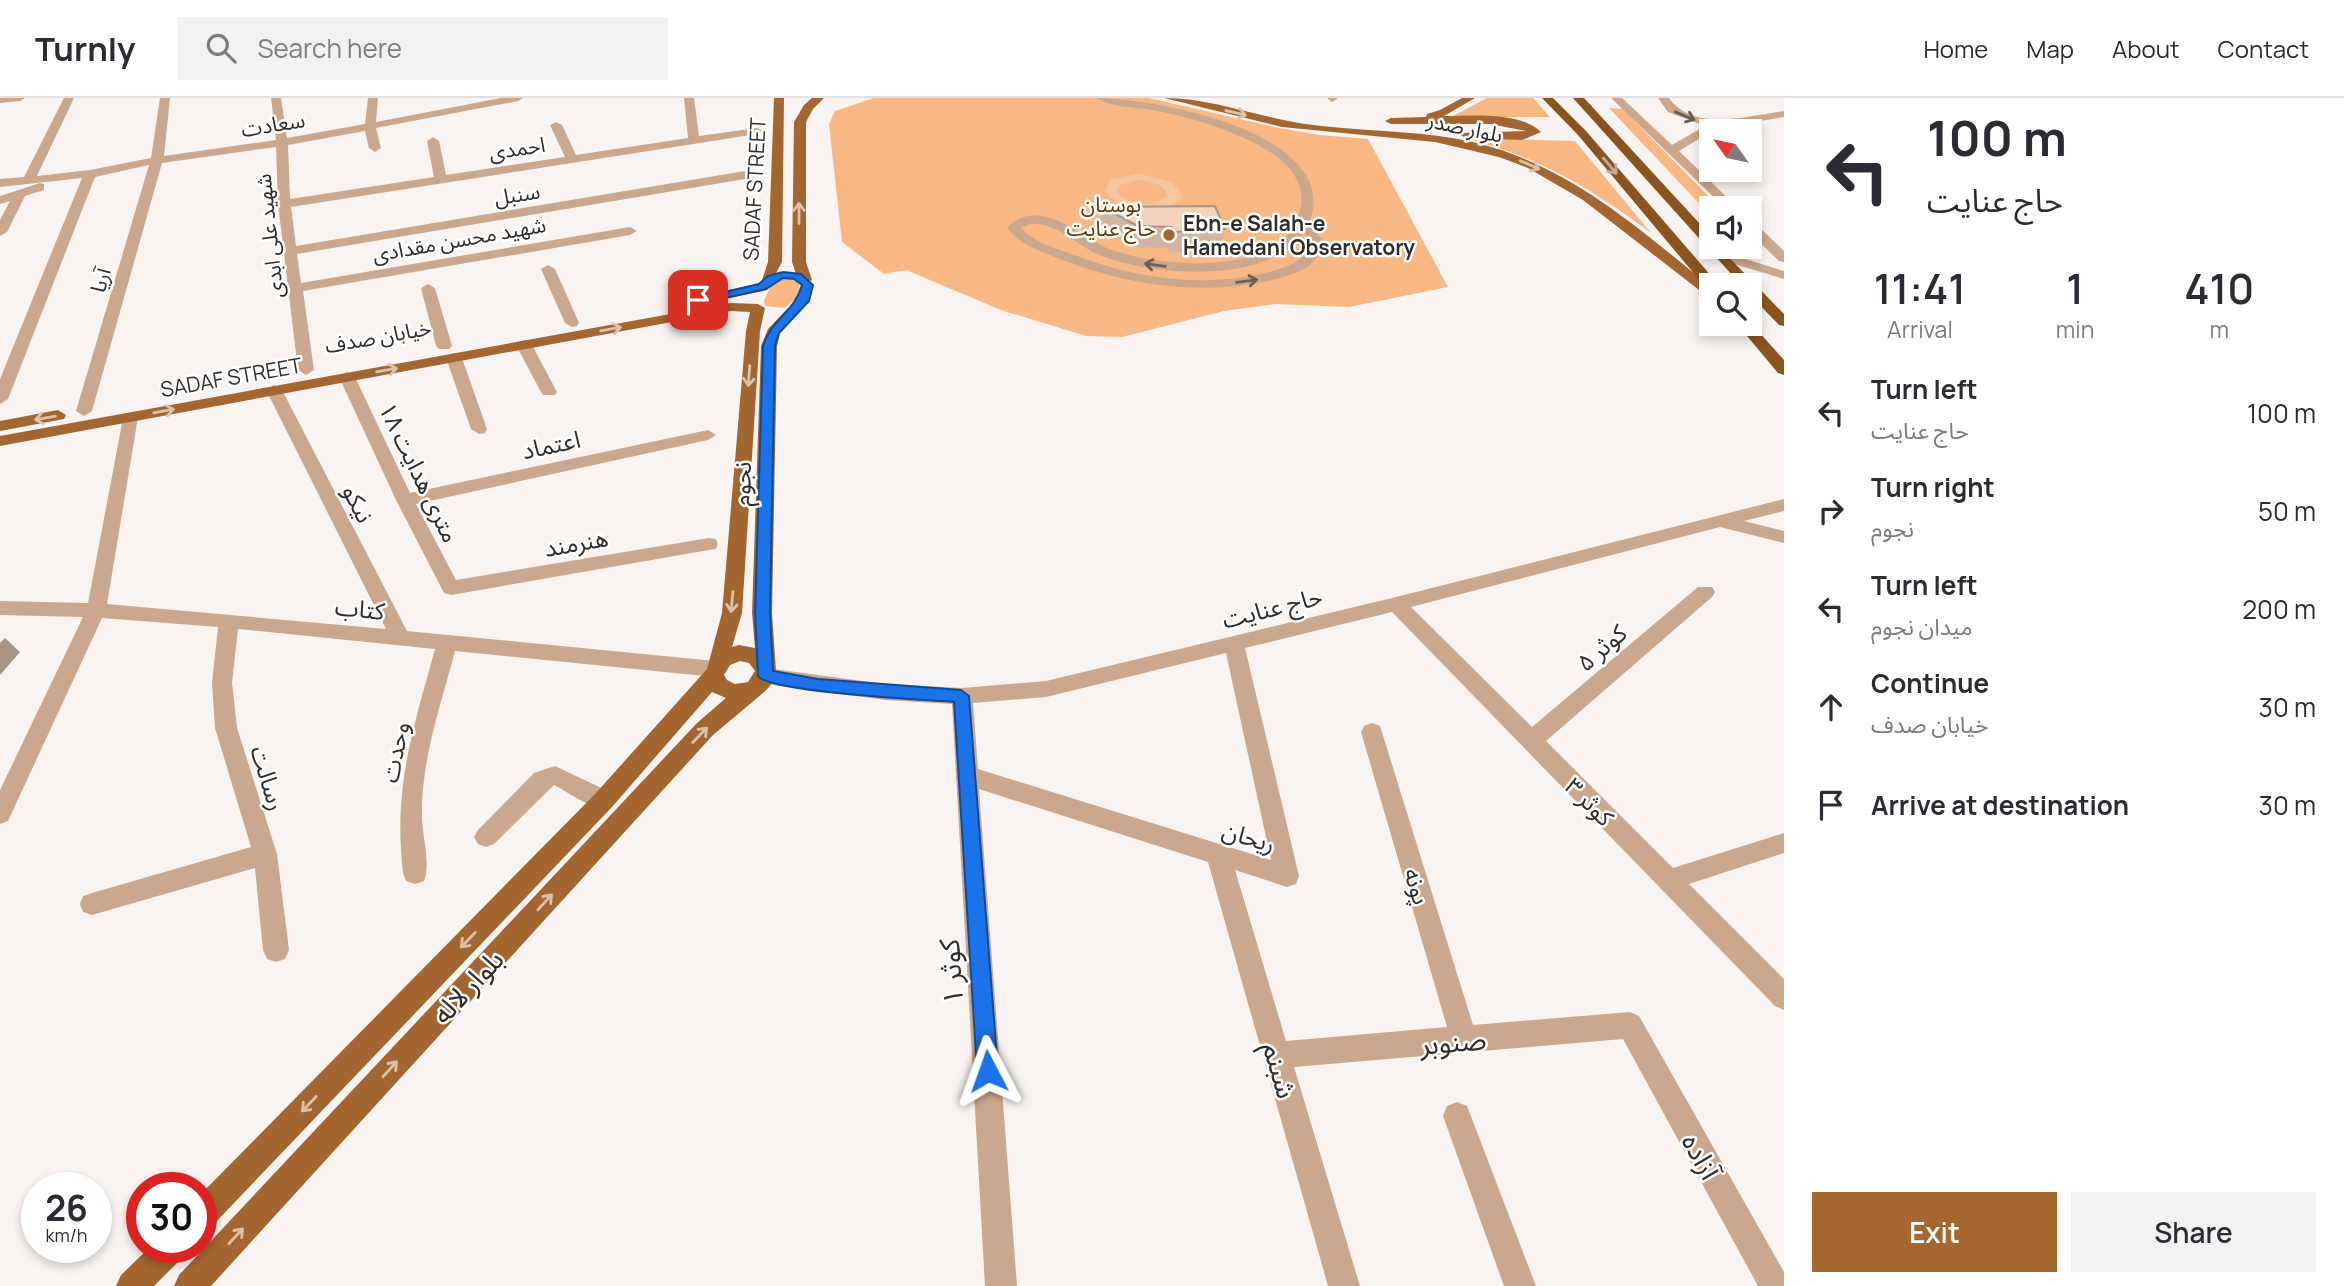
<!DOCTYPE html>
<meta charset="utf-8">
<style>
:root{--surface:#fff;--page:#f2f2f3;--text:#2b2b33;--muted:#7c7c81;--line:#e1e1e2;--accent:#a6672e}
body{margin:0;font-family:Manrope,"Noto Sans Arabic",sans-serif;background:var(--page);color:var(--text);height:100vh;display:flex;flex-direction:column;font-size:26px;white-space:nowrap}
*{box-sizing:border-box;margin:0}
p{font-size:23px;color:var(--muted)}
.icon{flex:none;width:38px;height:38px;fill:none;stroke:currentColor;stroke-width:2;stroke-linecap:round;stroke-linejoin:round}
.map{position:relative;flex:1;overflow:hidden}
.side{display:flex;flex-direction:column;background:var(--surface);width:560px}
.side>*{flex:none}
.banner{background:#fff;color:var(--text);overflow:hidden}
.needle{width:46px;rotate:303deg}
.tools{position:absolute;left:1699px;top:21px;display:grid;gap:14px}
.tools a{display:grid;place-items:center;width:63px;height:63px;border-radius:0px;background:var(--surface);box-shadow:0 4px 10px #0003;font-size:35px}
.speed{position:absolute;left:21px;top:1074px;display:flex;gap:14px;font-size:35px;font-weight:700;text-align:center}
.speed>*{display:grid;place-content:center;width:91px;height:91px;border-radius:50%;background:var(--surface);box-shadow:0 4px 10px #0003;line-height:1}
.speed small{font-size:18px;font-weight:400}
.speed .limit{border:10px solid #d22;background:#fff;color:#111}
.pin{position:absolute;display:grid;place-items:center;width:60px;height:60px;color:#fff;margin:-30px;border-radius:14px;box-shadow:0 4px 10px #0006}
.me{position:absolute;width:77px;margin:-38px;rotate:356deg;stroke-linejoin:round;filter:drop-shadow(0 0 5px #0008)}
.turn{display:flex;align-items:center;gap:24px;height:147px;padding:0 28px;font-size:32px}
.turn .icon{width:91px;height:91px;stroke-width:2.5}
.turn b{display:block;font-size:49px;line-height:60px}
.eta{display:flex;justify-content:space-evenly;align-items:center;height:119px;text-align:center}
.eta b{font-size:42px;font-weight:600;line-height:49px}
.primary-button{display:flex;gap:14px;margin-top:auto;padding:14px 28px}
.primary-button a{flex:1;height:80px;border-radius:0px;background:var(--accent);color:#fff;font-size:28px;font-weight:600;line-height:80px;text-align:center}
.primary-button a+a{background:var(--page);color:var(--text)}
ul{padding:0;list-style:none}
li{display:flex;align-items:center;gap:21px;height:98px;padding:0 28px}
li div{flex:1}
li b{display:block;font-size:26px}
li em{font-style:normal}
header{display:flex;align-items:center;gap:42px;box-sizing:border-box;height:98px;padding:0 35px;background:var(--surface);border-bottom:2px solid var(--line)}
header strong{font-size:33px}
nav{display:flex;gap:38px;margin-inline-start:auto;font-size:24px}
.search{width:490px;height:63px;background:var(--page);display:flex;align-items:center;gap:18px;box-sizing:border-box;padding:0 24px;border-radius:0px;color:var(--muted);font-size:26px}
main{display:flex;flex:1;min-height:0}
.map>svg:first-child{display:block}
.green{fill:#f9b883}
.water{fill:#f6c6a0;fill-rule:evenodd}
.lines{fill:none;stroke-linecap:round;stroke-linejoin:round}
.minor{fill:#cba88d;fill-rule:evenodd}
.major{fill:#a36630;fill-rule:evenodd}
.highway{fill:#8b531f;fill-rule:evenodd}
.wall{fill:#d2b5a0}
.shaded-wall{fill:#ab9482}
.building{fill:#f4d3ba;stroke:#ab9482;stroke-width:2}
.oneway{stroke:#dac2ac}
.oneway2{stroke:#6d5e53}
.oneway3{stroke:#c5a98f}
.route{fill:#1a73e8;stroke:#114b97;stroke-width:2}
.poi-dot{fill:#a6672e;stroke:#fff;stroke-width:2.5}
.labels{text-anchor:middle;dominant-baseline:central;stroke-width:5;stroke-linejoin:round;paint-order:stroke}
.far-street-label{font-size:21px;fill:#2f2d2c;stroke:#fff}
.far-park-label{font-size:21px;fill:#663500;stroke:#fff}
.far-poi-label{font-size:21px;font-weight:bold;fill:#2f2d2c;stroke:#fff;text-anchor:start}
.street-label{font-size:24px;fill:#2f2d2c;stroke:#fff}
.near-street-label{font-size:28px;fill:#2f2d2c;stroke:#fff}
</style>
<header>
<strong>Turnly</strong>
<div class="search"><svg class="icon" aria-label="search" viewBox="0 0 24 24"><circle cx="10" cy="10" r="6"/><path d="M15 15l6 6"/></svg>Search here</div>
<nav><a>Home</a><a>Map</a><a>About</a><a>Contact</a></nav>
</header>
<main>
<div class="map">
<svg width="1784" height="1188" viewBox="0 0 1784 1188">
<rect width="100%" height="100%" fill="#f9f4f1"/>
<path class="green" d="M874,0H1149L1274,29L1319,37L1368,41L1448,189L1349,209L1276,206L1224,213L1122,239L1086,238L1001,212L906,172L884,176L842,144L829,26L835,13Z
M1487,0H1533L1550,19H1451Z
M1609,10L1623,11L1720,110H1712L1711,118Z
M1466,40L1575,43L1651,135C1589,89 1542,61 1466,40Z
M782,181C810,179 800,201 784,210L765,208L764,203L770,189Z"/>
<path class="water" d="M1138,76L1170,83L1181,94V100C1164,117 1118,113 1105,93L1110,82ZM1139,82L1160,87L1167,95L1166,99C1152,110 1128,107 1117,94L1120,87Z"/>
<g class="lines">
<path class="minor" d="M0,0H25L20,3L0,5Z
M64,0H74L37,78L90,72L151,60L160,0H170L164,58L276,42L271,0H281L287,40L365,26L368,0H378L376,24L501,0H523L518,3L376,30L381,50L375,54L369,50L365,33L288,47L290,101L434,79L427,43L433,39L439,43L446,77L565,59L550,27L556,24L562,27L576,57L688,40L684,0H694L699,38L757,30L763,33L757,36L291,109L296,148L751,72L757,76L751,80L297,156L301,185L630,129L637,133L630,137L303,193L314,272L306,277L298,272L278,106L276,49L162,65L92,313L84,318L76,313L149,67L95,79L8,301L0,306V281L82,80L0,89V81L24,79Z
M1096,0C1153,0 1342,34 1310,123L1322,142C1320,149 1320,156 1315,162C1305,174 1287,178 1272,182C1198,199 1126,187 1057,160C1038,152 1020,147 1007,130C1015,120 1028,116 1041,118C1067,121 1087,143 1112,152C1163,170 1290,181 1301,107C1310,48 1193,20 1152,12C1136,9 1108,9 1096,0ZM1030,126C1055,123 1075,146 1097,156C1149,178 1268,188 1304,134L1308,142L1305,157C1293,168 1277,172 1261,176C1196,190 1130,179 1069,155C1052,149 1034,144 1021,130Z
M1327,0H1337V1L1332,4Z
M1611,0H1622L1672,47L1705,28L1668,14L1658,0H1669C1695,35 1747,18 1784,13V19L1717,30L1679,53L1738,110H1725Z
M40,85L44,86V92L25,98L7,134L0,138V122L10,103L0,106V98Z
M1750,124L1755,125L1784,153V164L1779,163L1750,135Z
M1719,153L1784,173V181L1714,160L1712,157Z
M548,167L555,171L579,225L577,228L572,229L565,225L541,171Z
M428,186L435,190L452,248L449,251H439L436,248L421,190Z
M524,242L532,247L557,294L555,297H543L541,294L516,247Z
M454,255L462,260L487,331L485,335L479,336L471,331L446,260Z
M347,274L355,279L410,395L708,332L716,337L708,342L416,406L456,482L709,440L716,441L718,446L716,451L709,452L451,497L444,495L396,402L339,279Z
M274,287L282,292L407,533L715,563L722,565L725,571L722,577L715,579L455,553C441,607 421,661 422,718C422,737 431,766 424,783L415,786L406,783L403,775C393,689 413,632 435,551L238,531L232,585L237,630L277,756L289,852L285,861L276,864L267,861L263,852L255,770L92,817L83,814L80,806L83,798L92,795L251,749L215,630L212,585L218,529L102,520L8,723L0,726V692L83,519L0,517V503L88,505L124,315H136L138,319L107,506L386,531L266,292Z
M1784,401V413L1744,423L1784,433V445L1720,429L1411,509L1532,629L1698,489H1712L1715,494L1712,499L1546,643L1673,770L1784,735V755L1689,786L1784,881V912L1775,908L1392,514L1245,550L1299,778L1296,786L1287,789L1235,772L1286,943L1447,929L1361,634L1364,628L1372,625L1380,628L1473,927L1630,914L1639,918L1784,1174V1188H1758L1623,941L1294,969L1360,1188H1328L1208,764L979,691L1017,1188H985L952,606L885,602L766,586L759,584L756,578L759,572L766,570L885,586L962,590L1046,583L1396,499ZM1226,555L1271,762L978,671L973,605L1046,599Z
M555,668L612,695L615,702L612,709C595,715 570,695 554,687L494,746L486,749L478,746L474,739L478,732L534,675Z
M1457,1004L1467,1008L1536,1188H1504L1443,1018L1447,1008Z"/>
<path class="major" d="M774,0H784L782,164L767,192L710,204L705,203L703,200L705,197L761,185L768,164Z
M812,0H824L813,11L806,24V164L812,182L805,186L798,182L792,164L794,24L804,7Z
M1164,0C1211,0 1258,19 1305,26C1355,33 1407,32 1458,41C1559,59 1635,127 1712,190V202L1583,102L1528,70L1499,59L1435,44L1282,29Z
M1462,0H1475L1444,18C1472,18 1519,13 1541,34L1522,42L1466,40L1460,37L1462,35L1526,33L1490,26H1391L1385,23L1391,20L1426,19L1427,16L1440,12Z
M731,205L758,206L765,210L760,233L742,515L732,549L739,547L755,550L752,515L761,248L768,231L788,210H798L800,213L780,235L777,248L772,515L776,573L770,588L763,595L713,637L211,1188H174L179,1177L697,625L726,600L712,594L612,709L212,1128L201,1132V1096L596,695L707,571L722,515L746,233L750,214L731,213L0,348V338ZM740,563L749,565L755,573L748,584L735,586L727,582L724,577L730,567Z
M58,312L66,317L64,321L0,333V323Z
M149,1150H185L181,1161L154,1188H116L121,1177Z"/>
<path class="highway" d="M1542,0H1553L1586,33L1719,187H1712V192L1707,191L1578,37Z
M1573,0H1584L1712,139V149H1719L1784,216V228L1779,227L1750,197V187H1741Z
M1750,224L1784,262V277L1778,275L1737,226Z"/>
</g>
<path class="wall" d="M1102,109L1225,131L1219,152L1170,155L1167,150L1134,149L1098,130Z"/>
<path class="shaded-wall" d="M5,540L20,554L0,577V545Z"/>
<path class="building" d="M1215,108L1225,131L1174,134L1172,129L1138,128L1102,109Z"/>
<defs><path id="oneway-shaft" d="M-6 0H5M1.5-3L5.5 0L1.5 3" fill="none" stroke-width="1.6" stroke-linecap="round" stroke-linejoin="round" transform="scale(1.75)"/></defs>
<g class="oneway">
<use href="#oneway-shaft" transform="translate(1236 15) rotate(13)"/>
<use href="#oneway-shaft" transform="translate(1530 67) rotate(24)"/>
<use href="#oneway-shaft" transform="translate(799 115) rotate(-90)"/>
<use href="#oneway-shaft" transform="translate(611 231) rotate(-10)"/>
<use href="#oneway-shaft" transform="translate(387 272) rotate(-10)"/>
<use href="#oneway-shaft" transform="translate(749 278) rotate(94)"/>
<use href="#oneway-shaft" transform="translate(164 313) rotate(-10)"/>
<use href="#oneway-shaft" transform="translate(45 320) rotate(170)"/>
<use href="#oneway-shaft" transform="translate(732 504) rotate(95)"/>
<use href="#oneway-shaft" transform="translate(700 637) rotate(-46)"/>
<use href="#oneway-shaft" transform="translate(545 804) rotate(-47)"/>
<use href="#oneway-shaft" transform="translate(468 842) rotate(134)"/>
<use href="#oneway-shaft" transform="translate(390 971) rotate(-47)"/>
<use href="#oneway-shaft" transform="translate(309 1006) rotate(134)"/>
<use href="#oneway-shaft" transform="translate(236 1138) rotate(-47)"/>
</g>
<g class="oneway2">
<use href="#oneway-shaft" transform="translate(1685 18) rotate(23)"/>
<use href="#oneway-shaft" transform="translate(1155 167) rotate(-173)"/>
<use href="#oneway-shaft" transform="translate(1247 183) rotate(-8)"/>
</g>
<use class="oneway3" href="#oneway-shaft" transform="translate(1610 68) rotate(50)"/>
<path class="route" d="M783,174L801,176L813,187L809,203L779,235L775,248L770,515L773,573L818,581L961,592L969,598L998,973L995,981L988,984L980,981L977,973L954,604C926,602 768,594 758,578L755,515L763,248C771,221 795,214 802,187L794,181L783,180L766,191L698,206L692,202L759,186L768,178Z"/>
<circle class="poi-dot" cx="1169" cy="137" r="7"/>
<g class="labels">
<g class="far-street-label">
<text transform="translate(273 26) rotate(-9)">سعادت</text>
<text transform="translate(1465 29) rotate(12)">بلوار صدر</text>
<text transform="translate(517 50) rotate(-9)">احمدی</text>
<text transform="translate(754 91) rotate(-87)">SADAF STREET</text>
<text transform="translate(517 96) rotate(-9)">سنبل</text>
<text transform="translate(269 138) rotate(-96)">شهید علی ابدی</text>
<text transform="translate(459 141) rotate(-10)">شهید محسن مقدادی</text>
<text transform="translate(100 182) rotate(-74)">آریا</text>
<text transform="translate(378 238) rotate(-10)">خیابان صدف</text>
<text transform="translate(231 279) rotate(-10)">SADAF STREET</text>
</g>
<g class="far-park-label">
<text x="1111" y="106">بوستان<tspan x="1111" dy="24">حاج عنایت</tspan></text>
</g>
<g class="far-poi-label">
<text x="1183" y="125">Ebn-e Salah-e<tspan x="1183" dy="24">Hamedani Observatory</tspan></text>
</g>
<g class="street-label">
<text transform="translate(551 346) rotate(-12)">اعتماد</text>
<text transform="translate(420 374) rotate(64)">۱۸ متری هدایت</text>
<text transform="translate(741 386) rotate(-89)">نجوم</text>
<text transform="translate(359 405) rotate(63)">نیکو</text>
<text transform="translate(576 444) rotate(-10)">هنرمند</text>
<text transform="translate(1272 509) rotate(-14)">حاج عنایت</text>
<text transform="translate(360 510) rotate(6)">کتاب</text>
<text transform="translate(1601 549) rotate(-41)">کوثر ۵</text>
<text transform="translate(394 654) rotate(-79)">وحدت</text>
<text transform="translate(269 680) rotate(73)">رسالت</text>
<text transform="translate(1590 703) rotate(45)">کوثر ۳</text>
<text transform="translate(1249 738) rotate(17)">ریحان</text>
<text transform="translate(1418 788) rotate(73)">پونه</text>
</g>
<g class="near-street-label">
<text transform="translate(950 874) rotate(-94)">کوثر ۱</text>
<text transform="translate(467 888) rotate(-47)">بلوار لاله</text>
<text transform="translate(1453 943) rotate(-5)">صنوبر</text>
<text transform="translate(1281 972) rotate(74)">شبنم</text>
<text transform="translate(1702 1058) rotate(61)">آزاده</text>
</g>
</g>
</svg>
<div class="tools">
<a><svg class="needle" viewBox="-14 -14 28 28"><path d="M0-13l5 13h-10z" fill="#e53935"/><path d="M0 13l5-13h-10z" fill="#7c7c81"/></svg></a>
<a><svg class="icon" aria-label="sound" viewBox="0 0 24 24"><path d="M4 9h4l5-4v14l-5-4H4zM17 9q2 3 0 6"/></svg></a>
<a><svg class="icon" aria-label="search" viewBox="0 0 24 24"><circle cx="10" cy="10" r="6"/><path d="M15 15l6 6"/></svg></a>
</div>
<div class="speed"><div>26<small>km/h</small></div><div class="limit">30</div></div>
<div class="pin" style="left:698px;top:202px;background:#d93025"><svg class="icon" aria-label="arrive" viewBox="0 0 24 24"><path d="M6 21V4h12l-3 4 3 4H6"/></svg></div>
<svg class="me" style="left:988px;top:973px" viewBox="-20 -20 40 40"><path d="M0-17L14 15 0 8-14 15z" fill="#1a73e8" stroke="#fff" stroke-width="4"/></svg>
</div>
<section class="side">
<div class="banner">
<div class="turn"><svg class="icon" aria-label="left" viewBox="0 0 24 24"><path d="M17 20v-9H6M10 6l-5 5 5 5"/></svg><div><b>100 m</b>حاج عنایت</div></div>
</div>
<div class="eta">
<div><b>11:41</b><p>Arrival</p></div>
<div><b>1</b><p>min</p></div>
<div><b>410</b><p>m</p></div>
</div>
<ul>
<li><svg class="icon" aria-label="left" viewBox="0 0 24 24"><path d="M17 20v-9H6M10 6l-5 5 5 5"/></svg><div><b>Turn left</b><p>حاج عنایت</p></div><em>100 m</em></li>
<li><svg class="icon" aria-label="right" viewBox="0 0 24 24"><path d="M7 20v-9h11M14 6l5 5-5 5"/></svg><div><b>Turn right</b><p>نجوم</p></div><em>50 m</em></li>
<li><svg class="icon" aria-label="left" viewBox="0 0 24 24"><path d="M17 20v-9H6M10 6l-5 5 5 5"/></svg><div><b>Turn left</b><p>میدان نجوم</p></div><em>200 m</em></li>
<li><svg class="icon" aria-label="ahead" viewBox="0 0 24 24"><path d="M12 20V5M6 11l6-6 6 6"/></svg><div><b>Continue</b><p>خیابان صدف</p></div><em>30 m</em></li>
<li><svg class="icon" aria-label="arrive" viewBox="0 0 24 24"><path d="M6 21V4h12l-3 4 3 4H6"/></svg><div><b>Arrive at destination</b></div><em>30 m</em></li>
</ul>
<div class="primary-button"><a>Exit</a><a>Share</a></div>
</section>
</main>
